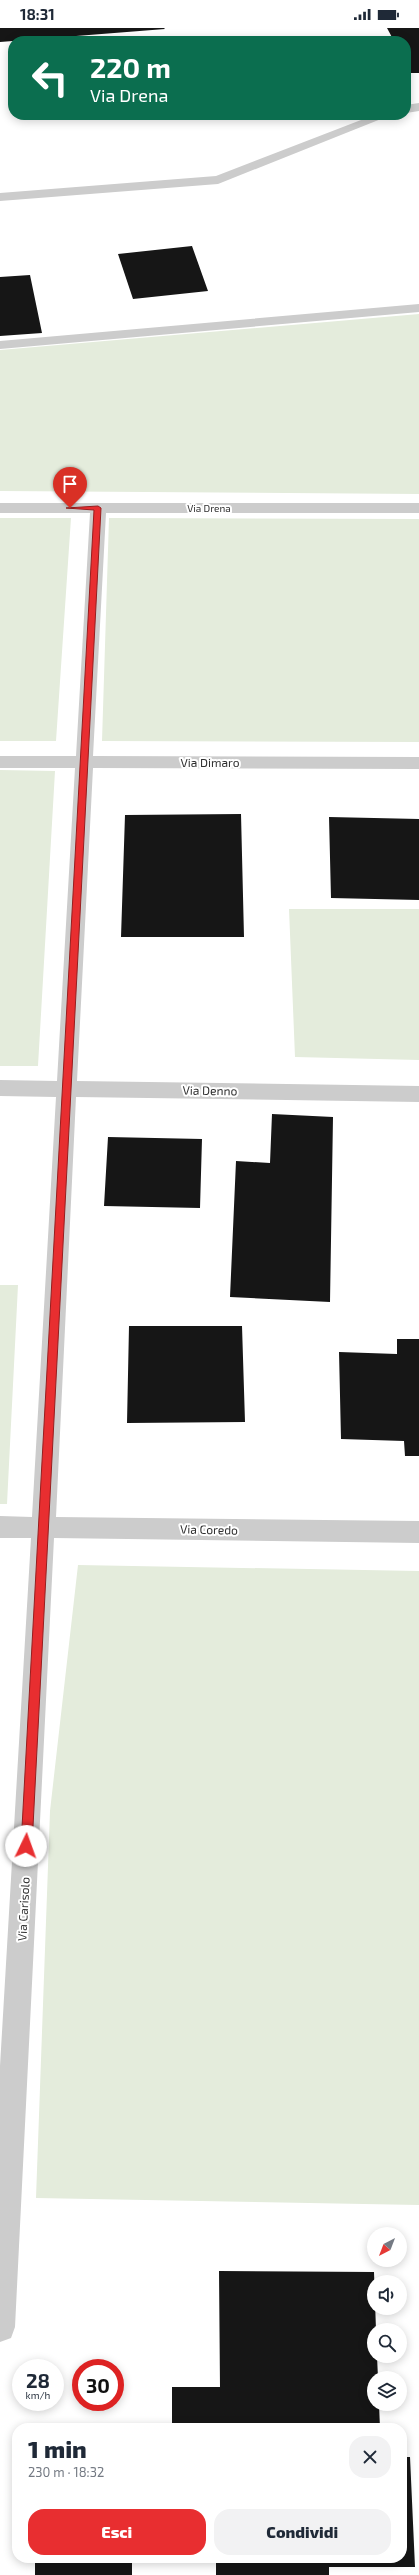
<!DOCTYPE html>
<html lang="it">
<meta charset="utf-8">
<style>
:root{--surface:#fff;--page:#f2f2f3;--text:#1f2937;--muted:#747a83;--accent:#e82e30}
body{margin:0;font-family:"Exo 2",sans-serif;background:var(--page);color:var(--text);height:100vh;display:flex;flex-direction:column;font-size:15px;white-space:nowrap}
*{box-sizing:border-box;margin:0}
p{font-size:13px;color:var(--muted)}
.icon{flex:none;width:22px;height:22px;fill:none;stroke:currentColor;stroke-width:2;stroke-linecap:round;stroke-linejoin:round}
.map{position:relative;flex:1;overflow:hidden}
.details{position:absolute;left:12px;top:2395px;width:395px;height:140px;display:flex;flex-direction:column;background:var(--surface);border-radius:16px;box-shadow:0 2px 10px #0003}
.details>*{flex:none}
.top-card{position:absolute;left:8px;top:8px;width:403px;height:84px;border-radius:16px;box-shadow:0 2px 10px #0003;background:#0b6e4f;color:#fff;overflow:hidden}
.needle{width:26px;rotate:222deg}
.tools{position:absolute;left:367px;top:2199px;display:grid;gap:8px}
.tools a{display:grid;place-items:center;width:40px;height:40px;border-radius:50%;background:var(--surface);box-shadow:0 2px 10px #0003;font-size:20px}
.speed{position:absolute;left:12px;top:2331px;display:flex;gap:8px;font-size:20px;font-weight:700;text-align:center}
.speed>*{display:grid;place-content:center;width:52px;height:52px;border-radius:50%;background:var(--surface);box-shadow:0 2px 10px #0003;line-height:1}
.speed small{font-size:10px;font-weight:400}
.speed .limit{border:6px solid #d22;background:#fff;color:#111}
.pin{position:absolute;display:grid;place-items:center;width:34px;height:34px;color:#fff;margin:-41px -17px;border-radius:50% 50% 50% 0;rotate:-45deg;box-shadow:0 0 4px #0007}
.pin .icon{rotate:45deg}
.me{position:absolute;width:44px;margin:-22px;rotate:3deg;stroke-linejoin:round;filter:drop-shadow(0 0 3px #0008)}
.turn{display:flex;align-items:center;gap:14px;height:84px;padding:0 16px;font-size:18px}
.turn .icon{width:52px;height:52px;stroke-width:2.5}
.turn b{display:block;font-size:28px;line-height:34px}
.round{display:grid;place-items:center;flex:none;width:42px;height:42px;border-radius:16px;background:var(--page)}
.headline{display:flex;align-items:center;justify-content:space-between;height:68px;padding:0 16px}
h1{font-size:24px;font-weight:800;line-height:30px}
.primary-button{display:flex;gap:8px;margin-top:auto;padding:8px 16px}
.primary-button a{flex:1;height:46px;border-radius:16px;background:var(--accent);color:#fff;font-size:16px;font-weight:800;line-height:46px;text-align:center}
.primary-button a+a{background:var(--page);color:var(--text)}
.status{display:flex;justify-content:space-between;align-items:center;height:28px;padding:0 20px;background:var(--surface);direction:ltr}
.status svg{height:11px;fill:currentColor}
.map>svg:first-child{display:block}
.green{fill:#e4ecdc}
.building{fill:#161616}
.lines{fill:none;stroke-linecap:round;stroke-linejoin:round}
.service{fill:#ccc;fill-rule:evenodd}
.minor{fill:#ccc;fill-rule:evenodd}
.route{fill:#e82e30;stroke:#971e1f}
.labels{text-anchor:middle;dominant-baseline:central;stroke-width:4;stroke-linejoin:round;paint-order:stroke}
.far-street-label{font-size:10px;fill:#2f2f2f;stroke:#fff}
.street-label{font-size:12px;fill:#2f2f2f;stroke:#fff}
</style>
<div class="status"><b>18:31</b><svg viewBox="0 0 49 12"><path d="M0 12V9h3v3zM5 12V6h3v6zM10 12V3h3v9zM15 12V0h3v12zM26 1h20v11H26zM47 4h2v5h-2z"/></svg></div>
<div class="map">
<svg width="419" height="2547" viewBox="0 0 419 2547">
<rect width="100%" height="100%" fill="#fff"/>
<path class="green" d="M419,286V466L0,463V322Z
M0,490H71L56,713H0Z
M109,490L419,491V714L102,713Z
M0,742L55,743L38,1038H0Z
M289,881H419V1032L295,1029Z
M0,1257H18L7,1476H0Z
M78,1537L419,1543V2177L36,2170L50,1783Z"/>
<path class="building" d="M0,0H164L165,1L0,14Z
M387,0H419V45H411L406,35V13H394Z
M192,218L208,263L133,271L118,226Z
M30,247L42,305L0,308V249Z
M241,786L244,909H121L125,787Z
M329,789L419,791V872L331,870Z
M272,1086L333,1089L330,1274L230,1269L236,1133L270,1135Z
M108,1109L202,1111L200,1180L104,1178Z
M129,1298H242L245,1394L127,1395Z
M397,1311H419V1428H405L404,1413L341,1411L339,1324L397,1326Z
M219,2243L374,2244L376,2302H374V2328H377L378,2350H374V2376H379L380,2400H172V2359H220Z
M402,2429H410L415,2539H329V2547H216V2530H402Z
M35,2530H132V2547H35Z"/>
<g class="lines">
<path class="service" d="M419,75V83L406,85V77Z
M374,87H391L218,156L0,173V165L216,148Z
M419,276V284L0,321V313Z"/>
<path class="minor" d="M0,475H419V485H106L93,728L419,729V741L93,740L77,1053L419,1058V1074L76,1069L56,1489L419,1493V1515L54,1510L15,2299L11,2310L0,2314V2038L31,1510H0V1488L32,1489L56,1069L0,1068V1052L57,1053L75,740H0V728H76L90,485H0Z"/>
</g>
<path class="route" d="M98,478L101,480L32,1818L26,1823L21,1818L94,482L66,480Z"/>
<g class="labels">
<g class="far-street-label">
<text x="209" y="480">Via Drena</text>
</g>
<g class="street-label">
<text x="210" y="734">Via Dimaro</text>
<text transform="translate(210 1062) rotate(1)">Via Denno</text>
<text transform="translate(209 1501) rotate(1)">Via Coredo</text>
<text transform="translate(23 1881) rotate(-87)">Via Carisolo</text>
</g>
</g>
</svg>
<div class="tools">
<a><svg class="needle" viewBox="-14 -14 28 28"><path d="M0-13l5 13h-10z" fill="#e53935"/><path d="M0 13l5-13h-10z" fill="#747a83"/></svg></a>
<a><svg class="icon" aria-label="sound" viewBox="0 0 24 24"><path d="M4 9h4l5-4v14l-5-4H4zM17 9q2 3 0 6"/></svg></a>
<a><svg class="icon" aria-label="search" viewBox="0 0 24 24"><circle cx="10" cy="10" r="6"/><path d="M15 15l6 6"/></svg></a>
<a><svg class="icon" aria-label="layers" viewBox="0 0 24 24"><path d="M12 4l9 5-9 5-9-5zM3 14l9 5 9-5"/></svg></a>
</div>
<div class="speed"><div>28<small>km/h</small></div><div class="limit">30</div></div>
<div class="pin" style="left:70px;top:480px;background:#d93025"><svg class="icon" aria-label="arrive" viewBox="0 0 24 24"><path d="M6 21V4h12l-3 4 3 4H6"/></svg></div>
<svg class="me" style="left:26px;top:1818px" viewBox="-20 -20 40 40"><circle r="19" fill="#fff"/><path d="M0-13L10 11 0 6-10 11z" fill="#e82e30"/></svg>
<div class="top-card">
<div class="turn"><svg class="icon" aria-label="left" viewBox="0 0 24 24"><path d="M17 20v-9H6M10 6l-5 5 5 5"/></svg><div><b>220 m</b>Via Drena</div></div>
</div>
<section class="details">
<div class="headline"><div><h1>1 min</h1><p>230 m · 18:32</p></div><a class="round"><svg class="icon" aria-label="close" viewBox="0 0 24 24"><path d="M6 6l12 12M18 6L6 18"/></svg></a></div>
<div class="primary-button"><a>Esci</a><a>Condividi</a></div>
</section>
</div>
